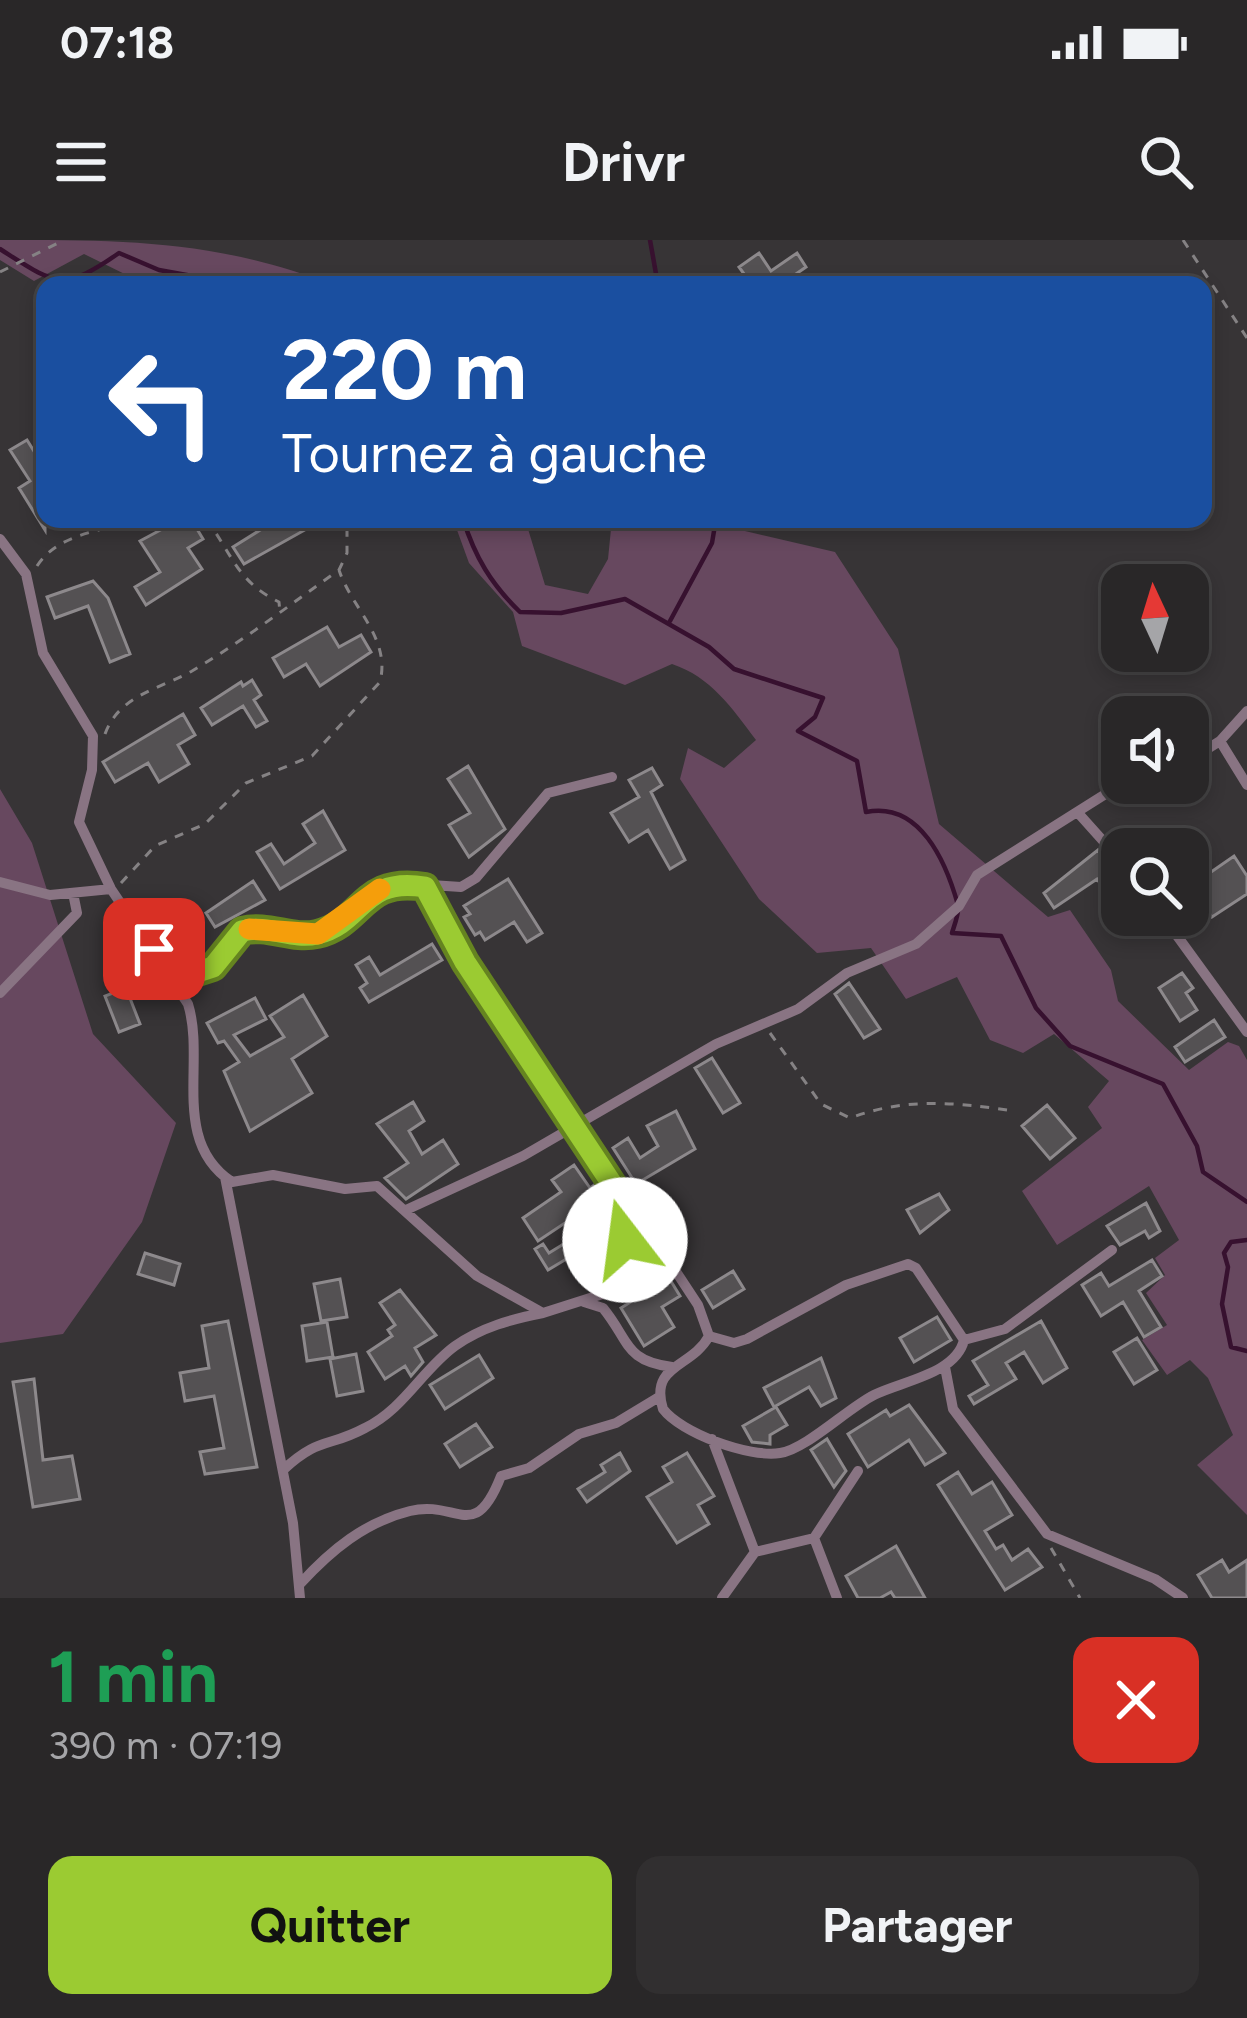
<!DOCTYPE html>
<html lang="fr">
<meta charset="utf-8">
<style>
:root{--surface:#292728;--page:#312f30;--text:#f1f3f6;--muted:#a5a5a8;--line:#454445;--accent:#9bcb32}
body{margin:0;font-family:Figtree,sans-serif;background:var(--page);color:var(--text);height:100vh;display:flex;flex-direction:column;font-size:45px;white-space:nowrap}
*{box-sizing:border-box;margin:0}
p{font-size:39px;color:var(--muted)}
.icon{flex:none;width:66px;height:66px;fill:none;stroke:currentColor;stroke-width:2;stroke-linecap:round;stroke-linejoin:round}
.map{position:relative;height:1358px;overflow:hidden}
.panel{display:flex;flex-direction:column;background:var(--surface);flex:1}
.panel>*{flex:none}
.banner{position:absolute;left:36px;top:36px;width:1176px;height:252px;border-radius:24px;box-shadow:0 6px 18px #0003,0 0 0 3px var(--line);background:#1a4fa0;color:#fff;overflow:hidden}
.needle{width:78px;rotate:356deg}
.fabs{position:absolute;left:1101px;top:324px;display:grid;gap:24px}
.fabs a{display:grid;place-items:center;width:108px;height:108px;border-radius:24px;background:var(--surface);box-shadow:0 6px 18px #0003,0 0 0 3px var(--line);font-size:60px}
.pin{position:absolute;display:grid;place-items:center;width:102px;height:102px;color:#fff;margin:-51px;border-radius:24px;box-shadow:0 6px 18px #0006}
.me{position:absolute;width:132px;margin:-66px;rotate:345deg;stroke-linejoin:round;filter:drop-shadow(0 0 9px #0008)}
.turn{display:flex;align-items:center;gap:42px;height:252px;padding:0 48px;font-size:54px}
.turn .icon{width:156px;height:156px;stroke-width:2.5}
.turn b{display:block;font-size:84px;line-height:102px}
.round{display:grid;place-items:center;flex:none;width:126px;height:126px;border-radius:24px;background:var(--page)}
.head{display:flex;align-items:center;justify-content:space-between;height:204px;padding:0 48px}
h1{font-size:72px;font-weight:700;line-height:90px;color:#1e9e55}
.cta{display:flex;gap:24px;margin-top:auto;padding:24px 48px}
.cta a{flex:1;height:138px;border-radius:24px;background:var(--accent);color:#111;font-size:48px;font-weight:700;line-height:138px;text-align:center}
.cta a+a{background:var(--page);color:var(--text)}
.status{display:flex;justify-content:space-between;align-items:center;height:84px;padding:0 60px;background:var(--surface);direction:ltr}
.status svg{height:33px;fill:currentColor}
header{display:flex;justify-content:space-between;align-items:center;height:156px;padding:0 48px;background:var(--surface);font-size:54px;font-weight:700}
.map>svg:first-child{display:block}
.green{fill:#67485f}
.lines{fill:none;stroke-linecap:round;stroke-linejoin:round}
.stream{stroke:#37112f;stroke-width:4.5}
.building{fill:#545153;stroke:#8d898c;stroke-width:3}
.path{stroke:#858284;stroke-width:3;stroke-dasharray:9 9;stroke-linecap:butt}
.minor{stroke:#897483;stroke-width:10}
.route-casing{stroke:#658420;stroke-width:30}
.route{stroke:#9bcb32;stroke-width:21}
.slow{stroke:#f59e0b;stroke-width:21}
</style>
<div class="status"><b>07:18</b><svg viewBox="0 0 49 12"><path d="M0 12V9h3v3zM5 12V6h3v6zM10 12V3h3v9zM15 12V0h3v12zM26 1h20v11H26zM47 4h2v5h-2z"/></svg></div>
<header><svg class="icon" aria-label="menu" viewBox="0 0 24 24"><path d="M4 6h16M4 12h16M4 18h16"/></svg>Drivr<svg class="icon" aria-label="search" viewBox="0 0 24 24"><circle cx="10" cy="10" r="6"/><path d="M15 15l6 6"/></svg></header>
<div class="map">
<svg width="1247" height="1358" viewBox="0 0 1247 1358">
<rect width="100%" height="100%" fill="#373436"/>
<path class="green" d="M0,0C125,0 217,0 333,45H147L84,14L34,41L0,20Z
M453,279H525L545,345L588,354L608,319L612,279H694L835,312L898,409L939,584L1048,677L1070,670L1111,730L1118,761L1189,830L1228,802L1239,806L1247,820V1275L1197,1225L1233,1195L1208,1138L1190,1120L1167,1135L1142,1100L1167,1085L1146,1053L1165,1035L1155,1018L1179,1000L1149,946L1057,1005L1022,951L1102,888L1088,867L1109,841L1054,794L1023,813L990,800L957,737L906,759L871,708L817,713L759,659L680,539L688,508L724,528L756,500C732,468 711,437 672,424L625,445L522,406L513,372L469,323Z
M0,549L32,603L93,794L176,883L142,982L63,1094L0,1103Z"/>
<g class="lines">
<path class="stream" d="M650,0L658,45
M0,9C55,44 62,53 119,13L159,30L242,45
M463,279C475,317 491,344 520,372L561,373L625,359L709,407L734,429L823,458L815,477L798,491L857,521L866,572C920,561 946,622 958,665C960,671 954,686 952,693L1001,696L1036,768L1070,806L1163,844L1197,906L1203,932L1247,962
M670,381L712,303L716,279
M1247,1000L1231,1002L1224,1013L1228,1027L1222,1064L1231,1107L1247,1111"/>
</g>
<path class="building" d="M759,13L771,31L797,13L806,27L780,45H752L739,27Z
M27,200L45,229V290L19,248L30,241L10,210Z
M181,279H191L203,299L188,308L202,329L146,365L135,347L160,332L140,301Z
M260,279H305L310,287L244,324L233,307L265,287Z
M93,341L108,358L130,414L110,422L88,366L55,378L47,357Z
M327,387L339,407L361,395L371,412L320,446L306,424L284,437L273,418Z
M252,440L261,455L254,460L267,481L256,487L243,466L212,485L201,468L241,442L243,446Z
M183,474L195,495L178,505L189,524L159,542L148,523L115,542L103,522Z
M468,526L505,589L469,617L449,585L470,573L448,539Z
M652,528L662,545L651,552L685,620L670,629L648,590L629,602L611,573L639,557L629,540Z
M323,571L345,610L280,649L257,612L271,604L284,624L315,603L303,584Z
M1098,610L1122,644L1119,653L1111,659L1097,639L1054,668L1044,653Z
M1234,616L1247,636V654L1212,677L1191,646Z
M508,639L542,693L527,702L514,682L485,700L480,692L475,695L464,677L470,674L464,666Z
M253,641L265,660L215,687L206,673Z
M432,704L442,720L369,762L360,748L367,743L356,725L369,717L380,735Z
M1182,733L1193,748L1186,753L1197,770L1180,781L1159,748Z
M849,743L880,789L864,798L835,754Z
M126,748L140,784L119,792L105,756Z
M303,755L327,796L292,819L312,853L250,891L224,831L239,822L224,801L218,803L207,783L255,758L266,779L234,795L250,816L284,797L270,776Z
M1214,780L1225,797L1185,822L1175,807Z
M712,818L740,863L723,873L695,828Z
M413,862L424,881L409,891L422,914L443,900L458,924L406,959L385,938L408,923L377,884Z
M1047,865L1075,898L1050,919L1022,886Z
M676,871L695,909L636,944L613,908L628,898L640,918L658,906L647,886Z
M574,925L590,948L597,943L607,955L538,1001L523,978L561,952L552,940Z
M939,954L949,970L920,993L907,970Z
M1146,963L1160,991L1149,998L1145,991L1120,1005L1107,986Z
M606,978L614,1005L596,1015L604,1028L587,1038L573,1015L548,1030L535,1009L543,1004L549,1013Z
M145,1013L180,1024L174,1045L138,1034Z
M1152,1020L1162,1036L1139,1051L1161,1087L1144,1097L1123,1062L1101,1076L1082,1045L1101,1033L1109,1046Z
M733,1031L744,1049L713,1068L702,1050Z
M669,1038L680,1056L662,1067L674,1087L644,1106L621,1068Z
M340,1039L347,1077L321,1081L314,1044Z
M400,1050L436,1095L415,1108L423,1122L411,1136L405,1126L385,1139L368,1112L392,1096L388,1090L395,1085L380,1063Z
M937,1077L951,1100L914,1122L900,1098Z
M228,1081L257,1227L205,1234L200,1212L224,1208L214,1156L185,1161L180,1133L209,1128L202,1086Z
M1041,1081L1067,1128L1043,1143L1024,1112L1006,1123L1016,1139L974,1164L969,1156L988,1145L973,1121Z
M327,1082L333,1117L307,1121L302,1086Z
M1137,1098L1157,1130L1134,1144L1114,1112Z
M356,1114L363,1151L337,1156L330,1119Z
M479,1115L493,1138L445,1169L430,1145Z
M821,1118L836,1158L821,1166L809,1147L774,1167L764,1148Z
M34,1139L43,1220L72,1216L80,1259L33,1267L13,1142Z
M909,1165L945,1213L925,1225L909,1200L868,1227L848,1194L886,1170L890,1176Z
M776,1167L787,1185L770,1195V1204L752,1202L743,1186Z
M476,1184L492,1207L460,1227L445,1204Z
M827,1199L846,1231L834,1247L811,1210Z
M620,1213L630,1231L587,1262L578,1249L605,1232L601,1225Z
M687,1213L714,1256L698,1265L709,1284L677,1303L647,1257L672,1242L663,1227Z
M958,1232L972,1254L992,1242L1012,1275L985,1291L996,1309L1003,1305L1012,1320L1028,1309L1042,1327L1005,1350L938,1245Z
M896,1306L925,1358H895L891,1352L880,1358H858L846,1336Z
M1222,1320L1229,1332L1247,1320V1358H1212L1198,1335Z"/>
<g class="lines">
<path class="path" d="M1183,0L1247,98
M0,32L64,0
M206,279C232,313 236,341 279,362L280,373
M37,326C59,292 107,290 143,279
M105,494C119,455 160,449 192,431C243,401 291,364 339,330L347,313V279
M121,643L155,606L205,584L246,543L312,516L380,442C391,398 352,369 339,330
M770,793L821,864L850,878C904,858 951,862 1007,870
M1051,1308L1080,1358"/>
<path class="minor" d="M0,299L26,334L43,413L93,496L92,530L79,582L111,649L188,764C206,822 170,901 232,942L273,935L345,949L377,946L477,1036L543,1073L612,1051L625,1026L620,956
M1220,501L1247,545
M1188,521L1220,501L1247,471
M1079,574L1122,622
M0,642L50,655L111,649
M425,647L465,722L590,918L620,956L661,987L673,1027L698,1065L709,1096
M1162,675L1247,792
M176,739L202,734L242,691L318,694L382,648L401,643L461,647L476,638L548,553L612,537
M0,753L77,673L73,653
M225,937L293,1283L300,1358
M406,970L523,916L716,804L798,769L847,733L916,704L959,666L977,635L1123,543
M584,1062L603,1068C630,1101 624,1121 672,1127
M709,1096C692,1128 649,1124 663,1169C681,1193 749,1218 780,1213C805,1210 848,1168 874,1155C902,1141 956,1134 964,1100
M709,1096L734,1103L747,1099L846,1045L908,1024L916,1028L964,1100
M964,1100L1005,1089L1112,1010
M945,1127L953,1169L1047,1294L1155,1339L1183,1358
M712,1199L755,1312
M283,1230C320,1196 328,1208 365,1188C404,1169 422,1130 455,1106C482,1087 512,1079 543,1073
M814,1298L837,1358
M300,1344C331,1310 365,1282 410,1271C457,1259 474,1305 501,1236L529,1228L579,1194L616,1183L659,1157
M722,1358L755,1312L814,1298L858,1231"/>
</g>
<g class="lines">
<g class="route-casing">
<path id="route" d="M154,709L176,739L213,727L242,691C268,684 292,700 317,694C364,683 361,636 425,647L465,722L620,956L625,1000"/>
</g>
<use href="#route" class="route"/>
<path class="slow" d="M249,689L318,694L380,649"/>
</g>
</svg>
<div class="fabs">
<a><svg class="needle" viewBox="-14 -14 28 28"><path d="M0-13l5 13h-10z" fill="#e53935"/><path d="M0 13l5-13h-10z" fill="#a5a5a8"/></svg></a>
<a><svg class="icon" aria-label="sound" viewBox="0 0 24 24"><path d="M4 9h4l5-4v14l-5-4H4zM17 9q2 3 0 6"/></svg></a>
<a><svg class="icon" aria-label="search" viewBox="0 0 24 24"><circle cx="10" cy="10" r="6"/><path d="M15 15l6 6"/></svg></a>
</div>
<div class="pin" style="left:154px;top:709px;background:#d93025"><svg class="icon" aria-label="arrive" viewBox="0 0 24 24"><path d="M6 21V4h12l-3 4 3 4H6"/></svg></div>
<svg class="me" style="left:625px;top:1000px" viewBox="-20 -20 40 40"><circle r="19" fill="#fff"/><path d="M0-13L10 11 0 6-10 11z" fill="#9bcb32"/></svg>
<div class="banner">
<div class="turn"><svg class="icon" aria-label="left" viewBox="0 0 24 24"><path d="M17 20v-9H6M10 6l-5 5 5 5"/></svg><div><b>220 m</b>Tournez à gauche</div></div>
</div>
</div>
<section class="panel">
<div class="head"><div><h1>1 min</h1><p>390 m · 07:19</p></div><a class="round" style="background:#d93025;color:#fff"><svg class="icon" aria-label="close" viewBox="0 0 24 24"><path d="M6 6l12 12M18 6L6 18"/></svg></a></div>
<div class="cta"><a>Quitter</a><a>Partager</a></div>
</section>
